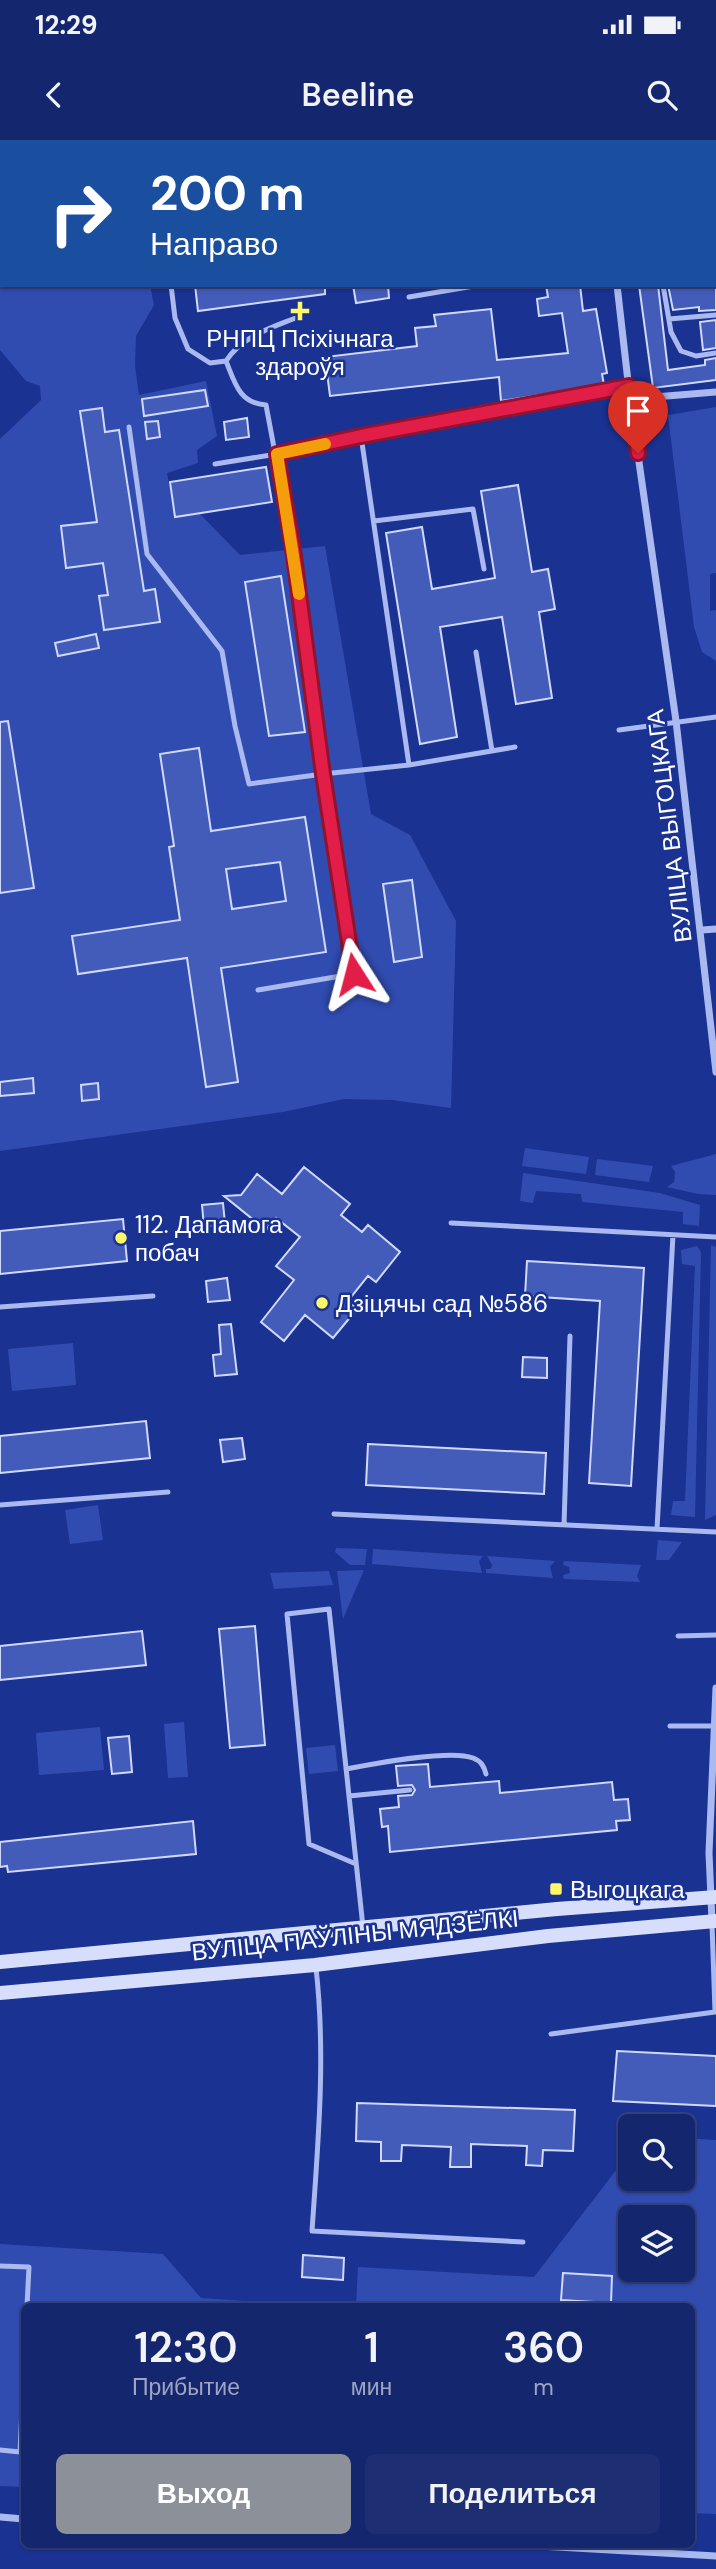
<!DOCTYPE html>
<html lang="ru">
<meta charset="utf-8">
<style>
:root{--surface:#14266e;--page:#1d2e73;--text:#f1f3f6;--muted:#9da5c2;--line:#334381;--accent:#8c9099}
body{margin:0;font-family:"DM Sans",sans-serif;background:var(--page);color:var(--text);height:100vh;display:flex;flex-direction:column;font-size:26px;white-space:nowrap}
*{box-sizing:border-box;margin:0}
p{font-size:23px;color:var(--muted)}
.icon{flex:none;width:38px;height:38px;fill:none;stroke:currentColor;stroke-width:2;stroke-linecap:round;stroke-linejoin:round}
.map{position:relative;flex:1;overflow:hidden}
.side{position:absolute;left:21px;top:2163px;width:674px;height:245px;display:flex;flex-direction:column;background:var(--surface);border-radius:10px;box-shadow:0 2px 5px #0004,0 0 0 2px var(--line)}
.side>*{flex:none}
.top-card{position:absolute;left:0px;top:0px;width:718px;height:147px;box-shadow:0 2px 5px #0004,0 0 0 2px var(--line);background:#1a4fa0;color:#fff;overflow:hidden}
.fabs{position:absolute;left:618px;top:1974px;display:grid;gap:14px}
.fabs a{display:grid;place-items:center;width:77px;height:77px;border-radius:10px;background:var(--surface);box-shadow:0 2px 5px #0004,0 0 0 2px var(--line);font-size:35px}
.pin{position:absolute;display:grid;place-items:center;width:60px;height:60px;color:#fff;margin:-72px -30px;border-radius:50% 50% 50% 0;rotate:-45deg;box-shadow:0 0 7px #0007}
.pin .icon{rotate:45deg}
.me{position:absolute;width:77px;margin:-38px;rotate:351deg;stroke-linejoin:round;filter:drop-shadow(0 0 5px #0008)}
.turn{display:flex;align-items:center;gap:24px;height:147px;padding:0 35px;font-size:32px}
.turn .icon{width:91px;height:91px;stroke-width:2.5}
.turn b{display:block;font-size:49px;line-height:60px}
.eta{display:flex;justify-content:space-evenly;align-items:center;height:119px;text-align:center}
.eta b{font-size:42px;font-weight:600;line-height:49px}
.action{display:flex;gap:14px;margin-top:auto;padding:14px 35px}
.action a{flex:1;height:80px;border-radius:10px;background:var(--accent);color:#fff;font-size:28px;font-weight:600;line-height:80px;text-align:center}
.action a+a{background:var(--page);color:var(--text)}
.status{display:flex;justify-content:space-between;align-items:center;height:49px;padding:0 35px;background:var(--surface);direction:ltr}
.status svg{height:19px;fill:currentColor}
header{display:flex;justify-content:space-between;align-items:center;height:91px;padding:0 35px;background:var(--surface);font-size:32px;font-weight:600}
.map>svg:first-child{display:block}
.green{fill:#314cb1;fill-rule:evenodd}
.building{fill:#435bb9;stroke:#d0d9fb;stroke-width:2;fill-rule:evenodd}
.lines{fill:none;stroke-linecap:round;stroke-linejoin:round}
.lane{stroke:#aab9ef;stroke-width:5}
.street{stroke:#aab9ef;stroke-width:7}
.secondary{stroke:#d7defb;stroke-width:14}
.route-casing{stroke:#92132f;stroke-width:18}
.route{stroke:#e11d48;stroke-width:12}
.slow{stroke:#f59e0b;stroke-width:12}
.poi-dot{fill:#fff768;stroke:#1a3292;stroke-width:2.5}
.labels{text-anchor:middle;dominant-baseline:central;stroke-width:5;stroke-linejoin:round;paint-order:stroke}
.poi-label{font-size:24px;fill:#fff;stroke:#1a3292;text-anchor:start}
.street-label{font-size:24px;fill:#fff;stroke:#1a3292}
</style>
<div class="status"><b>12:29</b><svg viewBox="0 0 49 12"><path d="M0 12V9h3v3zM5 12V6h3v6zM10 12V3h3v9zM15 12V0h3v12zM26 1h20v11H26zM47 4h2v5h-2z"/></svg></div>
<header><svg class="icon" aria-label="back" viewBox="0 0 24 24"><path d="M15 5l-7 7 7 7"/></svg>Beeline<svg class="icon" aria-label="search" viewBox="0 0 24 24"><circle cx="10" cy="10" r="6"/><path d="M15 15l6 6"/></svg></header>
<div class="map">
<svg width="716" height="2429" viewBox="0 0 716 2429">
<rect width="100%" height="100%" fill="#1a3292"/>
<path class="green" d="M0,31L2,145H150L154,165L136,196L135,226L139,255L206,241L217,296L197,310L198,323L167,333L175,377L199,373L240,415L325,406L371,674L410,695L456,781L451,968L392,960L344,959L283,972L0,1011V299L41,260L40,246L26,241L0,210Z
M716,267V433L710,434V471L716,470V521L702,512L694,487L668,275Z
M525,1008L589,1017L586,1034L522,1026Z
M716,1014V1055L698,1054L667,1047L674,1042L675,1032L671,1026Z
M597,1019L653,1026L649,1042L595,1035Z
M523,1033L660,1053L700,1065L699,1086L683,1084V1072L582,1062L581,1054L536,1051L533,1063L520,1061Z
M711,1105L716,1107V1375L705,1380Z
M697,1106L701,1112L695,1377L671,1375L673,1361H685L695,1126L682,1124L681,1110Z
M73,1203L76,1245L12,1251L8,1209Z
M98,1365L103,1400L70,1404L65,1370Z
M658,1400L682,1402L669,1420H656Z
M336,1408L367,1409L365,1425H350L335,1412Z
M373,1409L483,1416L479,1421L482,1433L372,1424Z
M487,1416L555,1421L550,1427L553,1438L486,1433V1429H491L492,1425Z
M564,1421L641,1425L637,1436L640,1442L564,1439L563,1435L570,1433L569,1427L563,1425Z
M364,1430L343,1479L337,1431Z
M329,1431L333,1445L274,1449L270,1433Z
M184,1582L188,1637L168,1638L164,1584Z
M100,1587L104,1630L39,1635L36,1593Z
M335,1605L338,1631L309,1634L306,1608Z
M683,1998L716,2000V2374L691,2373V2166H356L358,2127L534,2137L630,2012V2039H682ZM630,2077H682V2130H630Z
M0,2104L163,2114L201,2158L320,2166H24V2347L0,2346Z"/>
<path class="building" d="M195,145H325V154L198,171Z
M353,145H388L389,158L356,163Z
M546,145H580L583,171L596,169L607,233L602,234L604,245L501,261L499,237L330,256L325,217L417,206L415,188L436,186L434,175L491,169L497,220L568,213L562,173L539,176L537,159L548,157Z
M639,145H658L668,230L705,225V220L716,218V240L653,248Z
M668,145H716V170L699,171V167L673,170Z
M716,180V208L703,210L700,182Z
M205,250L208,266L144,276L142,259Z
M102,268L105,292L119,290L144,451L155,449L160,482L104,490L99,456L108,455L103,423L66,428L61,386L97,382L80,271Z
M247,278L249,297L226,300L224,282Z
M158,281L160,297L147,299L145,282Z
M266,327L272,362L175,377L170,342Z
M518,345L532,432L548,429L555,469L539,472L552,558L516,564L502,477L440,487L457,597L420,604L386,393L422,387L432,449L495,438L481,351Z
M281,436L305,592L269,596L245,442Z
M96,494L99,508L58,516L55,503Z
M8,581L34,748L0,753V582Z
M199,608L211,691L305,677L326,812L221,828L238,942L206,947L187,818L78,834L72,796L180,780L169,707L174,706L160,614ZM280,722L286,761L232,769L226,729Z
M412,740L422,817L394,822L383,744Z
M33,938L34,953L0,956V942Z
M98,943L99,959L82,961L81,945Z
M304,1027L350,1064L341,1075L362,1092L368,1085L400,1112L376,1142L368,1136L348,1161L357,1169L333,1198L305,1175L284,1201L261,1182L294,1140L276,1126L300,1097L276,1078L266,1090L224,1056L241,1055L257,1034L282,1054Z
M223,1063L225,1084L204,1087L202,1065Z
M123,1079L127,1121L0,1134V1091Z
M527,1121L644,1128L631,1346L589,1343L600,1161L525,1156Z
M227,1138L230,1160L208,1162L206,1141Z
M231,1184L237,1234L215,1236L213,1215L221,1214L219,1185Z
M523,1217L547,1218V1238L522,1237Z
M146,1281L150,1318L0,1333V1296Z
M242,1298L245,1319L223,1322L220,1300Z
M368,1304L546,1313L544,1354L366,1345Z
M255,1486L265,1605L230,1608L219,1489Z
M142,1491L146,1525L0,1540V1506Z
M129,1596L132,1632L112,1634L108,1598Z
M428,1624L430,1647L499,1641L500,1653L612,1642L614,1660L628,1659L630,1680L616,1681L617,1690L390,1712L388,1686L382,1687L380,1669L399,1667L398,1656L412,1655L415,1650L412,1645L398,1646L396,1626Z
M193,1681L196,1714L8,1732L7,1726L0,1727V1702Z
M617,1911L716,1916V1966L613,1961Z
M357,1963L575,1970L573,2011L543,2010L542,2026L526,2025L527,2006L471,2004V2027H450L451,2007L402,2005L401,2021H381V2002L356,2001Z
M303,2115L344,2118L343,2140L302,2137Z
M563,2133L612,2136L611,2163L561,2160Z"/>
<g class="lines">
<path class="lane" d="M55,0L56,2
M152,0V2
M516,0V2
M655,0V2
M220,2L226,0
M663,145L671,192L681,211L696,216L716,213
M409,157L480,145
M669,179L716,175
M226,221C242,196 271,188 298,177
M129,287L147,414L222,511L235,586L249,644L323,634L293,409L266,265C239,263 235,243 226,221L210,223L188,209L175,178L171,145
M361,296L409,625
M215,324L277,314L361,296L629,246
M374,381L473,369L484,429
M476,512L492,611
M619,590L716,577
M258,850L353,834L323,634L409,625L515,607
M451,1083L716,1097
M0,1167L153,1156
M0,1365L168,1352
M334,1374L716,1392
M564,1385L570,1196
M657,1389L673,1095
M678,1496L716,1495
M670,1586H714
M346,1629C373,1624 450,1609 473,1618C481,1621 484,1626 486,1634
M349,1656L410,1650
M356,1724L309,1704L287,1474L329,1469L363,1787
M316,1828C326,1916 318,2003 312,2091L523,2102
M551,1894L715,1872L712,1784
M0,2126L29,2127L27,2166
M0,2310L20,2312L24,2223"/>
<path class="street" d="M599,0L600,2
M617,145L630,259L676,581L716,932
M630,259L716,252
M702,790L716,789
M712,1781L709,1713L716,1548
M0,2377L24,2379
M504,2404L716,2416"/>
<path class="secondary" d="M0,1822L557,1769L716,1757
M0,1853L315,1825L548,1796L716,1781"/>
</g>
<g class="lines">
<g class="route-casing">
<path id="route" d="M354,834L323,634L293,409L277,314L361,296L629,246L638,313"/>
</g>
<use href="#route" class="route"/>
<path class="slow" d="M299,454L277,314L325,304"/>
</g>
<g class="poi-dot">
<path d="M296.5 160.5h7v7h7v7h-7v7h-7v-7h-7v-7h7z"/>
<circle cx="121" cy="1098" r="7"/>
<circle cx="322" cy="1163" r="7"/>
<rect x="549" y="1742" width="14" height="14" rx="3.5"/>
</g>
<g class="labels">
<g class="poi-label">
<text x="300" y="198" text-anchor="middle">РНПЦ Псіхічнага<tspan x="300" dy="28">здароўя</tspan></text>
<text x="135" y="1084">112. Дапамога<tspan x="135" dy="28">побач</tspan></text>
<text x="336" y="1163">Дзіцячы сад №586</text>
<text x="570" y="1749">Выгоцкага</text>
</g>
<g class="street-label">
<text transform="translate(669 686) rotate(-97)">ВУЛІЦА ВЫГОЦКАГА</text>
<text transform="translate(355 1795) rotate(-6)">ВУЛІЦА ПАЎЛІНЫ МЯДЗЁЛКІ</text>
</g>
</g>
</svg>
<div class="fabs">
<a><svg class="icon" aria-label="search" viewBox="0 0 24 24"><circle cx="10" cy="10" r="6"/><path d="M15 15l6 6"/></svg></a>
<a><svg class="icon" aria-label="layers" viewBox="0 0 24 24"><path d="M12 4l9 5-9 5-9-5zM3 14l9 5 9-5"/></svg></a>
</div>
<div class="pin" style="left:638px;top:313px;background:#d93025"><svg class="icon" aria-label="arrive" viewBox="0 0 24 24"><path d="M6 21V4h12l-3 4 3 4H6"/></svg></div>
<svg class="me" style="left:354px;top:834px" viewBox="-20 -20 40 40"><path d="M0-17L14 15 0 8-14 15z" fill="#e11d48" stroke="#fff" stroke-width="4"/></svg>
<div class="top-card">
<div class="turn"><svg class="icon" aria-label="right" viewBox="0 0 24 24"><path d="M7 20v-9h11M14 6l5 5-5 5"/></svg><div><b>200 m</b>Направо</div></div>
</div>
<section class="side">
<div class="eta">
<div><b>12:30</b><p>Прибытие</p></div>
<div><b>1</b><p>мин</p></div>
<div><b>360</b><p>m</p></div>
</div>
<div class="action"><a>Выход</a><a>Поделиться</a></div>
</section>
</div>
